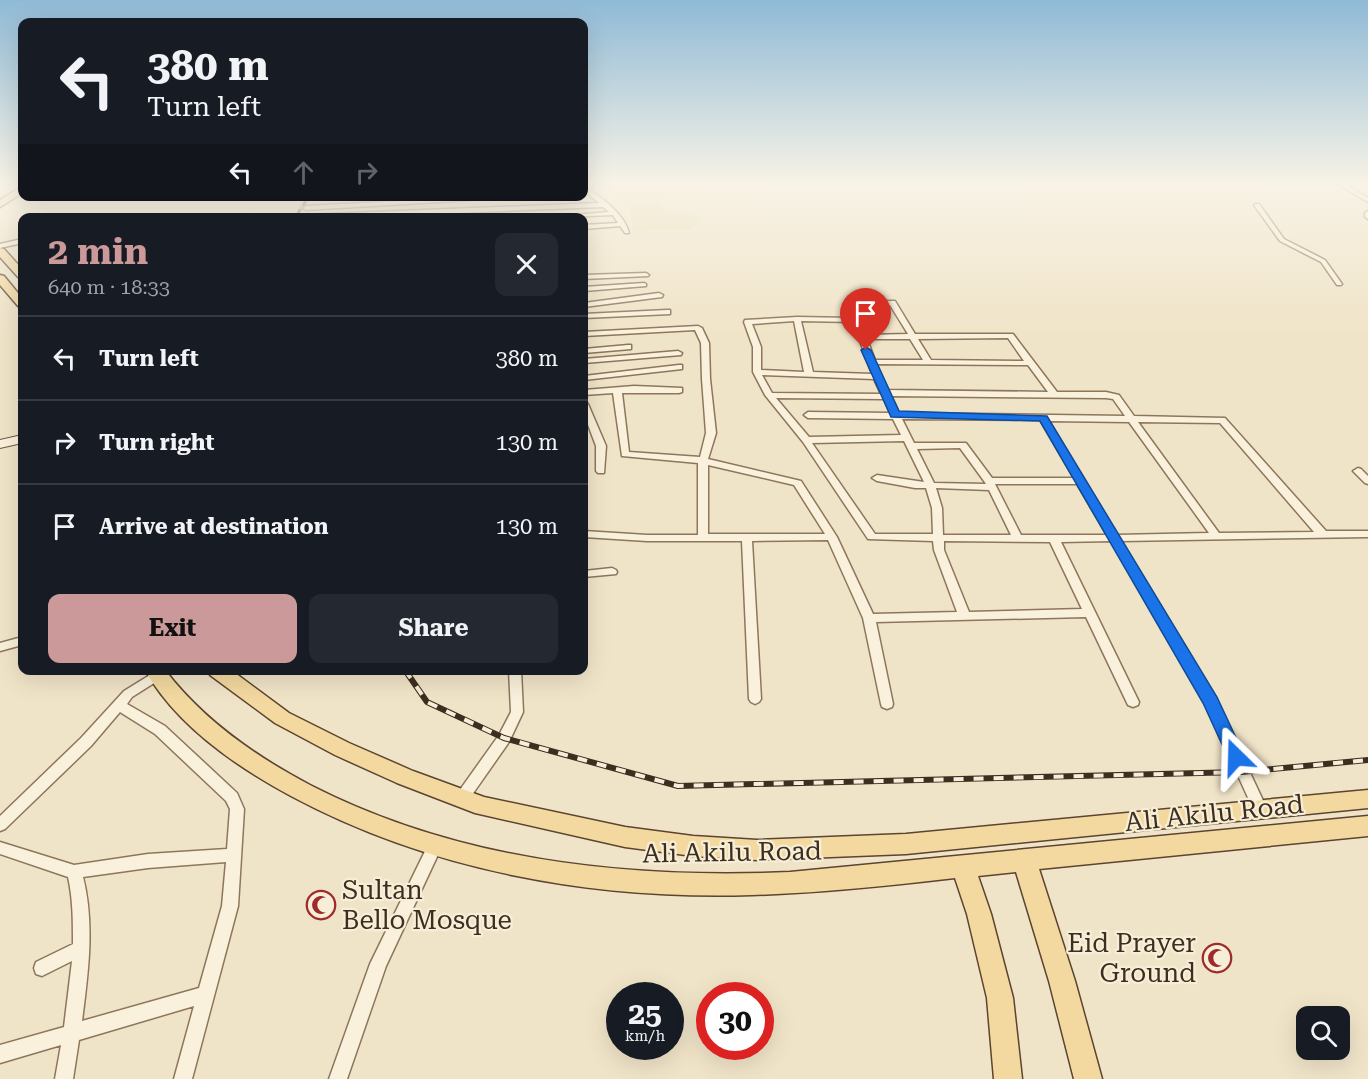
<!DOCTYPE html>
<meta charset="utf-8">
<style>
:root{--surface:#171b24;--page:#242831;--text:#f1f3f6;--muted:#9ea1a6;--line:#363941;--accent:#cc999b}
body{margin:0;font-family:"Roboto Serif",serif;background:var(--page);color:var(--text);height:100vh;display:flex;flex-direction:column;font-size:22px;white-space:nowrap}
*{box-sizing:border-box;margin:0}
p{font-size:20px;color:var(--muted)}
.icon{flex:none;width:33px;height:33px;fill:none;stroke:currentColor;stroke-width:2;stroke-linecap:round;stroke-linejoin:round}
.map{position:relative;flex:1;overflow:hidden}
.sheet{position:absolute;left:18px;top:213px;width:570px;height:462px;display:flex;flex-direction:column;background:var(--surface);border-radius:12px;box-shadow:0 6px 24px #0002}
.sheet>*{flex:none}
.hud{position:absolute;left:18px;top:18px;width:570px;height:183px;border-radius:12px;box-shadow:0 6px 24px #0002;background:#171b24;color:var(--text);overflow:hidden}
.fabs{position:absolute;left:1296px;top:1006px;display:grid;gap:12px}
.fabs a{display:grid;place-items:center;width:54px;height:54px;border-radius:12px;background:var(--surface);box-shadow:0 6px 24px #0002;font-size:30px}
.speed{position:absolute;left:606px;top:982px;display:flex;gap:12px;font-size:30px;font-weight:700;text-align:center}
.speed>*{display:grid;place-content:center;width:78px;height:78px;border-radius:50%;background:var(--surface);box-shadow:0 6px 24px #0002;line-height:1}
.speed small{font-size:15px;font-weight:400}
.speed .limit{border:9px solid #d22;background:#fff;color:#111}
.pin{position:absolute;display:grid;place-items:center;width:51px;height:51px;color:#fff;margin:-62px -26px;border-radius:50% 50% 50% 0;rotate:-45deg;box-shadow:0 0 6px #0007}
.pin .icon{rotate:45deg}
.me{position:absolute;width:66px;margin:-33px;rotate:338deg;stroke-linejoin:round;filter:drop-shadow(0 0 4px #0008)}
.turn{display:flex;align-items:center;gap:21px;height:126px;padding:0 30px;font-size:27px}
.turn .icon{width:78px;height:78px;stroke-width:2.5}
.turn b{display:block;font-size:42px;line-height:51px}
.lanes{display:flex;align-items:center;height:57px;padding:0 30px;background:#0003;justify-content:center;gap:30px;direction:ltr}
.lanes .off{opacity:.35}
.round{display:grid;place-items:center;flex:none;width:63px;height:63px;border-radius:12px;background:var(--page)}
.overview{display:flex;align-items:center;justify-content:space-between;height:102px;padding:0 30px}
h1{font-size:36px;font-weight:700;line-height:45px;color:var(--accent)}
.cta{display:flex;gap:12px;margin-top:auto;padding:12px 30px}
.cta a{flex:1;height:69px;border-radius:12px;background:var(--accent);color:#111;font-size:24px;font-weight:700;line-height:69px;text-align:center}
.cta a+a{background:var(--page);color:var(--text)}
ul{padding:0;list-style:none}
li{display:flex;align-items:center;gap:18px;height:84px;padding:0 30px;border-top:2px solid var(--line)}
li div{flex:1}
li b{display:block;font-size:22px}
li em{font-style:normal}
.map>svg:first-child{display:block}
.farmland{fill:#e6deb5}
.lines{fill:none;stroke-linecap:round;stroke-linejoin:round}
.street-casing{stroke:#8d765c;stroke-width:3}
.secondary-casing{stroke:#6f573f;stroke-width:2}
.primary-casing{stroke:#5b4430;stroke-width:3}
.street{fill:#faf1dc;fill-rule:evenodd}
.secondary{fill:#faf1dc;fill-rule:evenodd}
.primary{fill:#f3d9a0;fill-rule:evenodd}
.rail-far1-casing{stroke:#3d2e20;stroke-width:3}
.rail-casing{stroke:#3d2e20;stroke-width:6}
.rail-far1{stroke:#f7eed8;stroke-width:1.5;stroke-dasharray:5;stroke-linecap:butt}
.rail{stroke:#f7eed8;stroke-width:4;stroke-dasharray:10;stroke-linecap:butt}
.route{fill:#1a73e8;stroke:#114b97;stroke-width:1.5}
.labels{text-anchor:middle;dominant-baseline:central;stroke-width:4.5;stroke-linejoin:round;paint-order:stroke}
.near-street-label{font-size:26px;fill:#3d2e20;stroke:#f7eed8}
.near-poi-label{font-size:26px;fill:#3d2e20;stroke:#f7eed8;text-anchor:start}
</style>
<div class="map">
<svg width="1368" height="1079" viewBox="0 0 1368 1079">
<rect width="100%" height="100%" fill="#f0e4c8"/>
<path class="farmland" d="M591,183H712L718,191L657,200L662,207L702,217L701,222L690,229L632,231L630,210L624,203Z"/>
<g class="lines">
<g class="street-casing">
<path id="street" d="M1336,183H1343L1368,198V202Z
M584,187C601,196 625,215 629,233H625L620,226L584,229V225L618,223L613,215L538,218L609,212L603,207L333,218L297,217L300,215L599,203L584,191Z
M492,196H537L306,210L303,208L306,206Z
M1255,204H1259L1284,239L1325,260L1342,284L1341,285H1337L1321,262L1280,241L1254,205Z
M1368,211V219L1365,217V213Z
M22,239V243L0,248V244Z
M646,273L649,275L648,276L584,279V275Z
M644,283L646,284V286L584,291V287Z
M659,293L663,295L662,297L584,307V303Z
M892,301H895L915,334H1013L1057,392H1106L1119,395L1134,416L1225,418L1326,531H1368V537L1121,541L1217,702L1267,809L1265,813L1260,815L1255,813L1205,703L1111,541L1061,542L1139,702L1138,705L1133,707L1128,705L1086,617L876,622L893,704L892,707L887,709L882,707L881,704L863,618L828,540L752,541L761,699L759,702L755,704L751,702L749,699L742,541H647L584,537V531L647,535H698V463L622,456L613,393L584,395V390L634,386L682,388V392L679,393H622L629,452L700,457L706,433L702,379L701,343L695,330L584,336V332L698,326L702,328L709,343L710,379L716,433L708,459L801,481L837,537L873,614L957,612L934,550L933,541L868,539L803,442L765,395L753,372V347L744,322L745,320L797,317L851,318L846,304L847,302ZM890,305L908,334L865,335L854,306ZM794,321L804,372L761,370V347L752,324ZM801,321L853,322L872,374L813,372ZM1008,338L1024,361L931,360L918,339ZM867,339H910L923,360H875ZM876,364L1028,365L1048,392L888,390ZM762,375L874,379L881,394L772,393ZM891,396L1106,398L1113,399L1125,416L899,413ZM776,398L884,399L890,413L808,412L804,415L808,418L893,419L901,435L809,437ZM902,419L1040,420L1074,478H992L966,443H914ZM1049,421L1129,422L1209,533L1117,535ZM1138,422L1220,423L1314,532L1219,533ZM904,441L924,482L877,475L872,478L877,481L915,488H926L932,508L933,534H875L812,443ZM960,448L984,481L986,484L934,483L917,449ZM708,465L794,485L825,534H708ZM995,484H1077L1107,535H1021ZM936,488L989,490L1011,535H943L942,508ZM944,541L1050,542L1082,609L969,612L944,550Z
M667,310H670V314L584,318V314Z
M628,345H631V349L584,353V349Z
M678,351L682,353L681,355L584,363V359Z
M679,365H682V369L584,380V376Z
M584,401L588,404L606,446L604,473H598L596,471V446L584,414Z
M1358,468L1361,469L1368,476V484L1365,483L1353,471Z
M612,568L616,570L617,572L616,574L584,577V571Z
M22,637V645L0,651V643Z
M158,670L162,672L164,675L162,678L132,697L127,704L165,726L237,793L244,809L238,906L192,1079H174L194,1006L79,1040L73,1079H55L61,1045L0,1063V1045L64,1027L72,961L42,976L36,974L34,968L36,962L73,944C73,921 73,899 68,877L0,854V842L74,865L148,854L227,849L230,809L226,801L155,734L120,712L91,746L5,829L0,831V816L81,738L124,691ZM226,862L222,906L199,988L82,1021C88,974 95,924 83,877L148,868Z
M509,670H521L523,712L509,742L467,802L462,804L457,802L455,798L457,794L499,735L511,712Z
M435,840L440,841L442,846L386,966L347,1079H329L370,964L430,841Z"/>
</g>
<g class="secondary-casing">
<path id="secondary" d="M22,435V443L0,448V440Z"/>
</g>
<g class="primary-casing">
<path id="primary" d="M22,186V193L0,207V200Z
M0,248L4,249L22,269V278L18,277L0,257Z
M0,275L4,276L22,298V307L18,306L0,285Z
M145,670H165C203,720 255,756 310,785C458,861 626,879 790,872L1368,816V836L1039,869L1075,981L1102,1079H1074L1049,981L1016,872L978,876L991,914L1013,998L1022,1079H994L987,998L967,914L955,878C887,886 820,893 752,895C593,900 431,871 291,796C237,767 176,725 145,670Z
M208,670H231L289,713L349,743L413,771L484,797L625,827L693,836L757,840L906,834L1368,790V808L906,854L757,860L693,856L625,847L475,813L397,783L335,755L275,723L210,675Z"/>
</g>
<use href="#street" class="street"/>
<use href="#secondary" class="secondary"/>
<use href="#primary" class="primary"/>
<g class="rail-far1-casing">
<path id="rail-far1" d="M295,218L309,196"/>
</g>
<g class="rail-casing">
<path id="rail" d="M405,670L427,702L504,738L678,786L1241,772L1368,760"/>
</g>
<use href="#rail-far1" class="rail-far1"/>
<use href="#rail" class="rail"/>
</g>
<linearGradient id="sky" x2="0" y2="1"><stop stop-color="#8fbad6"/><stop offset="0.55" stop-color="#f8f3e6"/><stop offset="1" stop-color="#f8f3e6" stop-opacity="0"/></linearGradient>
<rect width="1368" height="334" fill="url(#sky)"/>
<path class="route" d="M866,347L871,350L899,411L1047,416L1217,697L1245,757L1242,762L1236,764L1230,762L1203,703L1040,421L891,417L861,350Z"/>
<defs>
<g id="mosque-ring" transform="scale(1.5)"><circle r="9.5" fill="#f7eed8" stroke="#9e2a2b" stroke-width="1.5"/><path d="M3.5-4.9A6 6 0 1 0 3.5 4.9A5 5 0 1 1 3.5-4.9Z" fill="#9e2a2b"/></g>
</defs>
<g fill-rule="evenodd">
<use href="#mosque-ring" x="321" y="905"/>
<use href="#mosque-ring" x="1217" y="958"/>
</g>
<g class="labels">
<g class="near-street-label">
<text transform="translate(1214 813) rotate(-6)">Ali Akilu Road</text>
<text transform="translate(732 852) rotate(-1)">Ali Akilu Road</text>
</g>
<g class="near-poi-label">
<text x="342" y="890">Sultan<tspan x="342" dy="30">Bello Mosque</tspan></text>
<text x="1196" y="943" text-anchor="end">Eid Prayer<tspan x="1196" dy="30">Ground</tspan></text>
</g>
</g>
</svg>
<div class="fabs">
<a><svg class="icon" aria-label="search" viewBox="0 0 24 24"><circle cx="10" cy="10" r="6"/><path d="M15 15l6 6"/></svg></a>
</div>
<div class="speed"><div>25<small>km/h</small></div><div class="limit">30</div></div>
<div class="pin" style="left:866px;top:350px;background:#d93025"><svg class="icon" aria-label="arrive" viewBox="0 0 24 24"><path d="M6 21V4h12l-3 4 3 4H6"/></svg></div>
<svg class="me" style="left:1236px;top:757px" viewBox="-20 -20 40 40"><path d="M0-17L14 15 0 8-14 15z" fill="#1a73e8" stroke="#fff" stroke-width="4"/></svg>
<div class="hud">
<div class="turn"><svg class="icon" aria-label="left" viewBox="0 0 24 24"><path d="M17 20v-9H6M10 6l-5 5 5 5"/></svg><div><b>380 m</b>Turn left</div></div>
<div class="lanes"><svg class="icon" aria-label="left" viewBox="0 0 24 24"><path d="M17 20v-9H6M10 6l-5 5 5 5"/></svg><svg class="icon off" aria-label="ahead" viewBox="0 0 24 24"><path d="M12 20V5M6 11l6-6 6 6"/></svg><svg class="icon off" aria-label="right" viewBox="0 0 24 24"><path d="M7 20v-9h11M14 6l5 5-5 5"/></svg></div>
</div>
<section class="sheet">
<div class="overview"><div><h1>2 min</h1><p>640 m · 18:33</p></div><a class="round"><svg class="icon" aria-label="close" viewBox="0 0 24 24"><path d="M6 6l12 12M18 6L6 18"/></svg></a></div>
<ul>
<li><svg class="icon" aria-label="left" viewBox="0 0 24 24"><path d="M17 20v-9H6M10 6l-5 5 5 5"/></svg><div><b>Turn left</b></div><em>380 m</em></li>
<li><svg class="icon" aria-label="right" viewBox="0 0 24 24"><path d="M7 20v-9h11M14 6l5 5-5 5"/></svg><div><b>Turn right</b></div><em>130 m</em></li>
<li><svg class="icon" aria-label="arrive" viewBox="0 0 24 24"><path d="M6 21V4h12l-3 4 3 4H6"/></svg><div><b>Arrive at destination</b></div><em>130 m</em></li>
</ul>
<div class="cta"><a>Exit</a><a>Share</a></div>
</section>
</div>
